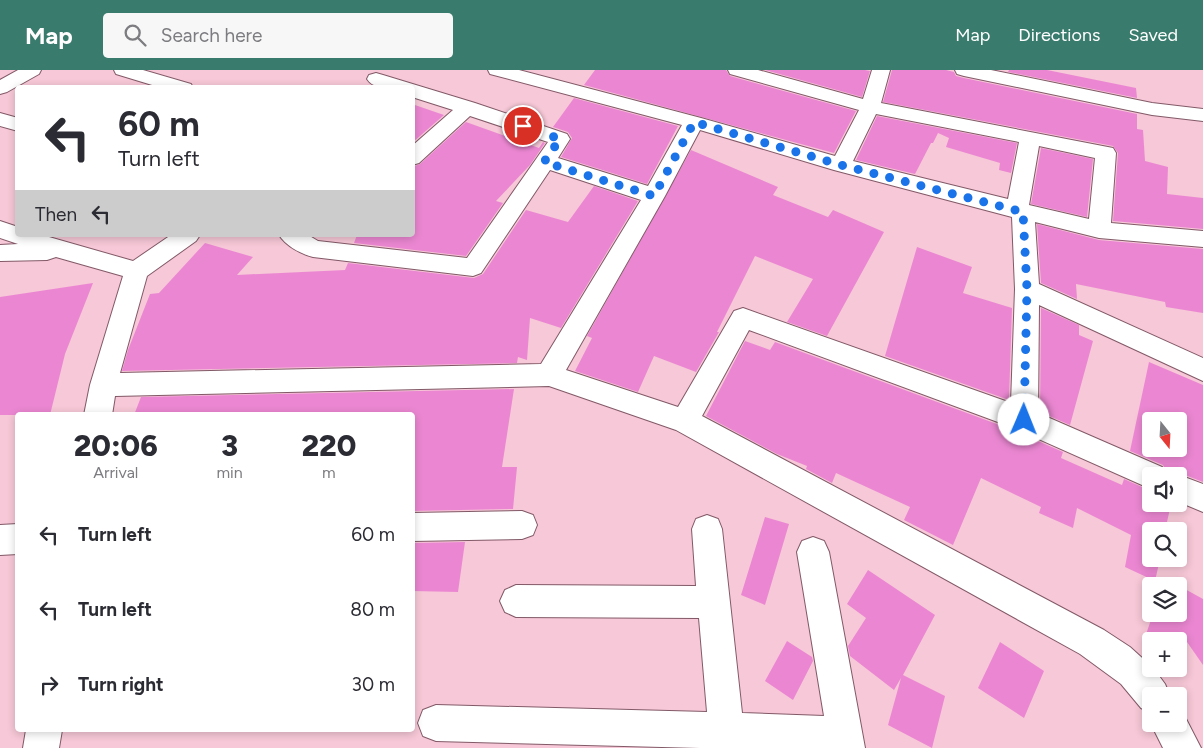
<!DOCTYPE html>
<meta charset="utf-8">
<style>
:root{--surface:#fff;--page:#f7f7f7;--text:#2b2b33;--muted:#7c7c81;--accent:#397b6c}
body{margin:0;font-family:Figtree,sans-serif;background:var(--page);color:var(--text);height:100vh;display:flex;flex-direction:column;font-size:19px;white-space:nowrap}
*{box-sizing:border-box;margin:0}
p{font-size:16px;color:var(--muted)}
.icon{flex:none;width:28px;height:28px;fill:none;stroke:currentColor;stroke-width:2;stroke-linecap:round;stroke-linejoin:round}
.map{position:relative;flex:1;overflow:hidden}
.sheet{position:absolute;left:15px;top:342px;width:400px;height:320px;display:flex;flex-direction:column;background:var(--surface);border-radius:5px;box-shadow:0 2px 8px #0003}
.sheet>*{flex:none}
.top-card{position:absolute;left:15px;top:15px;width:400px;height:152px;border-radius:5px;box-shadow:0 2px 8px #0003;background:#fff;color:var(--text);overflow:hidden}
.needle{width:32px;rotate:162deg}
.buttons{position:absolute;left:1142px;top:342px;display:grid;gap:10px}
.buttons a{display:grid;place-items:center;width:45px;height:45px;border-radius:5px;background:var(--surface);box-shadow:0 2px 8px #0003;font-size:25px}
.pin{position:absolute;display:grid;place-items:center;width:42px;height:42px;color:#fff;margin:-21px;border:2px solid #fff;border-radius:50%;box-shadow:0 1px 5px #0007}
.me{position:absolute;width:55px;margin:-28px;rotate:1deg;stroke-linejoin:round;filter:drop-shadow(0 0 4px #0008)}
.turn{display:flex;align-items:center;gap:18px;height:105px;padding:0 20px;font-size:22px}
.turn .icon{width:65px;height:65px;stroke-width:2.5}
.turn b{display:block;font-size:35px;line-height:42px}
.then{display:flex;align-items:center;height:48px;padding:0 20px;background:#0003;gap:10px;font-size:19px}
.eta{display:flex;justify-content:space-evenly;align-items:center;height:85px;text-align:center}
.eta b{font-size:30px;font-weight:800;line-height:35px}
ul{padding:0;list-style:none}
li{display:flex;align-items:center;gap:15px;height:75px;padding:0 20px}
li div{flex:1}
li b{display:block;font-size:19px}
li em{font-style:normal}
header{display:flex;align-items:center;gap:30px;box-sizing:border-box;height:70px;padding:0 25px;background:var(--accent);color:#fff}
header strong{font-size:24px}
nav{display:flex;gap:28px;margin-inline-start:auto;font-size:18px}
.search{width:350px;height:45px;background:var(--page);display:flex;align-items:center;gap:12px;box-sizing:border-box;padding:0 18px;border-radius:5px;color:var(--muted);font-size:19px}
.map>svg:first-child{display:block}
.building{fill:#eb87d2;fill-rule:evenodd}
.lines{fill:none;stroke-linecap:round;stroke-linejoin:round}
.minor-casing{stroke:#825967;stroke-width:2}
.minor{fill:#fff;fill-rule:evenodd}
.route{stroke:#1a73e8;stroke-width:9;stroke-dasharray:0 16.2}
</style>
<header>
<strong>Map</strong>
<div class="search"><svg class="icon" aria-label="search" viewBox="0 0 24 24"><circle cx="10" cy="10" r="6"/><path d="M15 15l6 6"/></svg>Search here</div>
<nav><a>Map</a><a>Directions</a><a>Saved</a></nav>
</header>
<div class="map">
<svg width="1203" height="678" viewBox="0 0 1203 678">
<rect width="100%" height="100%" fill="#f7c8d7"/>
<path class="building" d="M595,0H726L730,6L856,41L834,83L584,15Z
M765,0H865L870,1L862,27Z
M892,0H946L954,2L956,6L964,8L1137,44V59L1143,60L1145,91L1168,97L1167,124L1203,128V159L1113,151L1118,83L1113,76L883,32Z
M1009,0H1047L1136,18L1137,28L1008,2Z
M574,28L678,56L647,114L561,87L572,68L568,62L553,57Z
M412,34L444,45L412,73Z
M877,46L1017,73L1011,103L999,100L1000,93L946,77L949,68L938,63L933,73H931L915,104L856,90Z
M466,52L539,78L543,72L545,73L530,95L496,131L503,133L466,186L354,173L357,165H412V97L420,94Z
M1041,78L1093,89L1087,147L1031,134Z
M691,80L778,117L773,125L828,147L833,140L884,162L827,266L787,252L813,209L755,186L717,262H719L696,302L654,286L638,322L575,301L592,268L587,266Z
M594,116L638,131L561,258L530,248L527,290L518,287L517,293L122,301L128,280L150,224L159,223L205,173L253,187L237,205L345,200L348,193L474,208L483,204L526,140L568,152Z
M1037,154L1099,170L1203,179V243L1166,237L1165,232L1076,214L1077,229L1041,213Z
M917,177L972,197L963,223L1012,238L1009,330L885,286Z
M93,213L65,284L50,345H0V227Z
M1041,238L1079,255V265L1093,271L1070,355L1040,342Z
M745,271L770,280L775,272L1013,360L1063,382L1061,388L1122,415L1124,409L1151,421V434H1171L1165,461H1151V489H1160L1155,511L1125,497L1131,465L1077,438L1073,458L1039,443L1041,437L981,408L953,475L904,450L910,437L836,403L832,413L806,399L807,396L777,384L706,346Z
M1149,292L1203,315V412L1180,403L1169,406L1163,395L1130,381ZM1151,351H1179V379H1151Z
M514,319L502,397H517L513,439L412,441V345H134L141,327Z
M765,447L789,454L765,535L741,525Z
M465,472L458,522L412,521V473Z
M868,500L935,545L903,605L945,626L932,678L888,655L901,608L894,620L850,586L848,576L866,548L847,534Z
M1165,508L1203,529V595L1187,572L1180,598L1179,571H1151V581L1142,576L1153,544H1179V516H1162Z
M787,571L812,587L813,591L793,630L765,611Z
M1000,572L1044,601L1024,648L978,618Z"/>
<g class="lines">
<g class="minor-casing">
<path id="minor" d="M18,0H41L39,4L7,22L0,24V10Z
M114,0H143L191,14L193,18H162L116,4Z
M488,0H519L701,48L835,86L859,40L730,4L728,0H758L863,29L872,0H890L881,33L1113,78L1116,83L1111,153L1203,161V177L1099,168L1035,152L1039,214L1203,288V311L1039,235L1038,343L1162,397L1167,406H1151V419L1014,358L749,260L702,346L1104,560L1130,577L1151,596V599H1154L1165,614L1170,626H1151V643L1141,638L1121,614L1080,584L676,360L549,316L115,326L112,345H84L90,315L123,206L56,187L47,190L0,191V175L18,174L0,168V151L18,157V165H42L133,191L171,165H200L196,171L147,206L120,303L541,294L641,130L550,100L481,203L473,206L313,187C301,184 286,176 279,165H308L318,171L467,188L548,72L470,46L419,93L412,95V76L453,40L412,27V18C399,18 375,22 367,9L369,5L376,3L383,5L475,33L567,64L570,69L558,88L648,116L682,55L490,4ZM876,44L1019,72L1008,129L853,91ZM700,60L834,100L1012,147L1015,219L1011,333L743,238L734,241L678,337L566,300L665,126ZM1039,76L1095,88L1089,149L1029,135Z
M955,0H991L1152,33L1203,39V51L1152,45L964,6L957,4Z
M0,43L18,48V61L0,56Z
M1179,405L1203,414V442L1179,432V406H1174Z
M522,441L533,445L537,455L533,465L522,469L412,471V443Z
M707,445L718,449L722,459L742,643L824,646L797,482L802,471L813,467L824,471L829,482L865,678H700L436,671L423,666L418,653L423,640L436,635L707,642L699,548L516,547L505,542L500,531L505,520L516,515L696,516L692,459L696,449Z
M18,454V484L0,485V455Z
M1179,640L1182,641L1201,678H1163L1151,654H1179Z
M26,660H62L59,678H23Z"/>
</g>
<use href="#minor" class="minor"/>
</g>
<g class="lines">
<path class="route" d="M523,56L560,69L544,92L654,126L694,52L841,95L1023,142L1027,219L1024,350"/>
</g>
</svg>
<div class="buttons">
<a><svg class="needle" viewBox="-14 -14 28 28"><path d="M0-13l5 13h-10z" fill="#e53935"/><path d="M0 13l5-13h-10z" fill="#7c7c81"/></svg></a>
<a><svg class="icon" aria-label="sound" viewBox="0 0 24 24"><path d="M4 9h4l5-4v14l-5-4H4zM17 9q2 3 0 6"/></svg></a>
<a><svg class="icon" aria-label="search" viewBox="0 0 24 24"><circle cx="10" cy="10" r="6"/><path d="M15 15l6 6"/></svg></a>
<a><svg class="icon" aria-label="layers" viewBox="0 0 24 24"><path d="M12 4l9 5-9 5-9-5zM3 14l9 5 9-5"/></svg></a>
<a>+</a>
<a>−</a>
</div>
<div class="pin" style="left:523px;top:56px;background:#d93025"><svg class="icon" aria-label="arrive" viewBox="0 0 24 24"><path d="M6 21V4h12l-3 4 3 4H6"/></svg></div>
<svg class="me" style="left:1024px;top:350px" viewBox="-20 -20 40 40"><circle r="19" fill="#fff"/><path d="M0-13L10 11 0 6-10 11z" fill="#1a73e8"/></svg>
<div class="top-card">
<div class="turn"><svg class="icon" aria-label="left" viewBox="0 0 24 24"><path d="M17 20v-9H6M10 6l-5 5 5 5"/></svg><div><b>60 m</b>Turn left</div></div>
<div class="then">Then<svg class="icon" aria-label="left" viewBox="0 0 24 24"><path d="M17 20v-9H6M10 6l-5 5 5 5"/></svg></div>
</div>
<section class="sheet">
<div class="eta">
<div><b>20:06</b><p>Arrival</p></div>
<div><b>3</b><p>min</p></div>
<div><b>220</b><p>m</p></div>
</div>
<ul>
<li><svg class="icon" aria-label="left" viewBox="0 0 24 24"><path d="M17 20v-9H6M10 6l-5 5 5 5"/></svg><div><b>Turn left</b></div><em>60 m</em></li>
<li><svg class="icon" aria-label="left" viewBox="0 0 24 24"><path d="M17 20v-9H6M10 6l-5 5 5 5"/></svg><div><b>Turn left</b></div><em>80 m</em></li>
<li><svg class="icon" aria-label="right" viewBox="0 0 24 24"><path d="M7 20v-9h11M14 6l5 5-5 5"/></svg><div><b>Turn right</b></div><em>30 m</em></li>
</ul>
</section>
</div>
